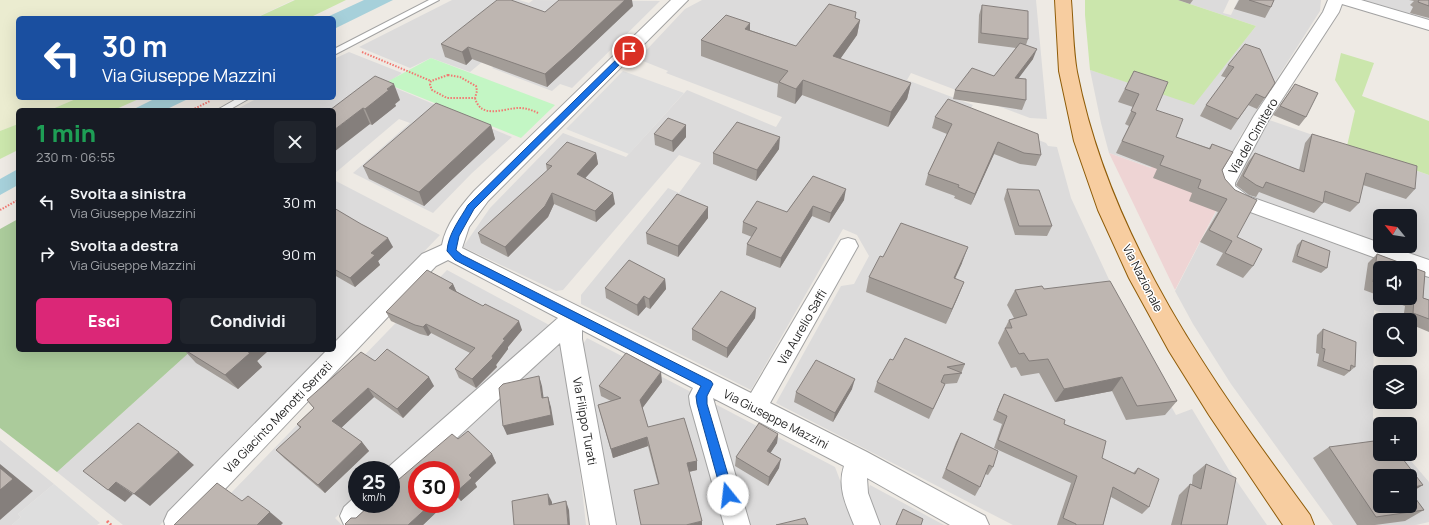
<!DOCTYPE html>
<html lang="it">
<meta charset="utf-8">
<style>
:root{--surface:#171b24;--page:#20242c;--text:#f1f3f6;--muted:#9ea1a6;--accent:#db2777}
body{margin:0;font-family:Manrope,sans-serif;background:var(--page);color:var(--text);height:100vh;display:flex;flex-direction:column;font-size:15px;white-space:nowrap}
*{box-sizing:border-box;margin:0}
p{font-size:13px;color:var(--muted)}
.icon{flex:none;width:22px;height:22px;fill:none;stroke:currentColor;stroke-width:2;stroke-linecap:round;stroke-linejoin:round}
.map{position:relative;flex:1;overflow:hidden}
.panel{position:absolute;left:16px;top:108px;width:320px;height:244px;display:flex;flex-direction:column;background:var(--surface);border-radius:6px;box-shadow:0 4px 16px #0002}
.panel>*{flex:none}
.banner{position:absolute;left:16px;top:16px;width:320px;height:84px;border-radius:6px;box-shadow:0 4px 16px #0002;background:#1a4fa0;color:#fff;overflow:hidden}
.needle{width:26px;rotate:300deg}
.controls{position:absolute;left:1373px;top:209px;display:grid;gap:8px}
.controls a{display:grid;place-items:center;width:44px;height:44px;border-radius:6px;background:var(--surface);box-shadow:0 4px 16px #0002;font-size:20px}
.speed{position:absolute;left:348px;top:461px;display:flex;gap:8px;font-size:20px;font-weight:700;text-align:center}
.speed>*{display:grid;place-content:center;width:52px;height:52px;border-radius:50%;background:var(--surface);box-shadow:0 4px 16px #0002;line-height:1}
.speed small{font-size:10px;font-weight:400}
.speed .limit{border:6px solid #d22;background:#fff;color:#111}
.pin{position:absolute;display:grid;place-items:center;width:34px;height:34px;color:#fff;margin:-17px;border:2px solid #fff;border-radius:50%;box-shadow:0 1px 4px #0007}
.me{position:absolute;width:44px;margin:-22px;rotate:344deg;stroke-linejoin:round;filter:drop-shadow(0 0 3px #0008)}
.turn{display:flex;align-items:center;gap:14px;height:84px;padding:0 20px;font-size:18px}
.turn .icon{width:52px;height:52px;stroke-width:2.5}
.turn b{display:block;font-size:28px;line-height:34px}
.round{display:grid;place-items:center;flex:none;width:42px;height:42px;border-radius:6px;background:var(--page)}
.head{display:flex;align-items:center;justify-content:space-between;height:68px;padding:0 20px}
h1{font-size:24px;font-weight:800;line-height:30px;color:#1e9e55}
.cta{display:flex;gap:8px;margin-top:auto;padding:8px 20px}
.cta a{flex:1;height:46px;border-radius:6px;background:var(--accent);color:#fff;font-size:16px;font-weight:800;line-height:46px;text-align:center}
.cta a+a{background:var(--page);color:var(--text)}
ul{padding:0;list-style:none}
li{display:flex;align-items:center;gap:12px;height:52px;padding:0 20px}
li div{flex:1}
li b{display:block;font-size:15px}
li em{font-style:normal}
.map>svg:first-child{display:block}
.residential{fill:#dcdbdb;fill-rule:evenodd}
.commercial{fill:#eed4d4}
.farmland{fill:#ebecd0}
.grass{fill:#cbe6ac}
.forest{fill:#abcb9b}
.park{fill:#c3f6c4}
.parking{fill:#dedede}
.water{fill:#a6d0da}
.lines{fill:none;stroke-linecap:round;stroke-linejoin:round}
.lane-casing{stroke:#a2a2a2;stroke-width:2}
.street-casing{stroke:#a2a2a2;stroke-width:2}
.primary-casing{stroke:#8f5c08;stroke-width:2}
.path-far1{stroke:#f27871;stroke-width:2;stroke-dasharray:1.5 1.5;stroke-linecap:butt}
.path{stroke:#f27871;stroke-width:3;stroke-dasharray:2 2;stroke-linecap:butt}
.lane{fill:#fff;fill-rule:evenodd}
.street{fill:#fff;fill-rule:evenodd}
.primary{fill:#f7cda0;fill-rule:evenodd}
.wall{fill:#a39d98}
.shaded-wall{fill:#857f7c}
.building{fill:#beb6b1;stroke:#857f7c}
.route{fill:#1a73e8;stroke:#114b97}
.labels{text-anchor:middle;dominant-baseline:central;stroke-width:3;stroke-linejoin:round;paint-order:stroke}
.street-label{font-size:12px;fill:#1e1e1e;stroke:#fff}
</style>
<div class="map">
<svg width="1429" height="525" viewBox="0 0 1429 525">
<rect width="100%" height="100%" fill="#eeeae4"/>
<path class="residential" d="M452,0H519L529,3L533,0L660,1L572,88L560,84L552,91L492,68L550,16L544,10L470,72L431,58L410,68L359,47Z
M702,0H1036L1047,119L1030,118L911,73L907,80L973,105L968,112L1046,143L1048,146L1057,147L1071,198L1153,374L1176,415L1192,409L1229,470L1267,525H1013L776,403L841,286L854,284L869,256L857,235L843,229L751,390L581,304V295L668,188L679,193L701,163L679,155L563,290L556,291L463,247L490,208L563,133L626,157L687,90L776,127L782,117L666,73L668,71L638,59L685,9Z
M1178,0H1229L1223,13L1231,15L1238,0H1321L1320,11L1239,138L1227,164L1152,168L1109,153L1101,123L1090,70L1194,104L1256,26Z
M1356,0H1429V22Z
M349,52L402,73L386,84L512,137L472,173L433,213L353,173L410,123L399,119L334,174V110H235L258,98H334V59Z
M1269,120L1429,175V263L1398,252L1399,249L1390,246H1410V216H1380V243L1315,221L1273,209L1229,187Z
M334,180L440,235L334,345Z
M1223,198L1429,275V330L1410,320H1402L1374,310L1373,408V418L1380,425V454H1405L1429,482V522L1416,525H1333L1231,384L1193,324L1175,291ZM1380,268H1410V298H1380ZM1380,476H1410V506H1380Z
M447,270L551,326L389,470H357V498L335,518L342,525H200Z
M587,338L691,392L726,525H615L580,349Z
M561,343L569,374L586,525H355L391,504V493ZM417,470H451V504H417Z
M192,350H329L160,525H123L57,472Z
M713,405H717L835,467L857,525H745Z
M0,440L54,484L18,514L21,517L12,525H0Z
M870,485L944,525H877L866,498Z"/>
<path class="commercial" d="M1164,141L1227,163L1221,201L1175,290L1109,153L1151,168Z"/>
<path class="farmland" d="M0,0H293L255,18H18V98H78L50,110H18V124L0,131Z"/>
<path class="grass" d="M295,0H346L309,18H256Z
M1085,0H1178L1256,26L1194,105L1090,70L1085,15Z
M1341,53L1374,63L1362,96L1429,121V175L1347,146L1355,111L1335,80Z
M78,98H141L114,110H50Z
M18,124V150L0,159V131Z"/>
<path class="forest" d="M18,219V350H192L57,472L0,428V229Z"/>
<path class="park" d="M431,58L555,105L521,138L385,83Z"/>
<path class="parking" d="M623,71L684,93L629,154L566,129Z
M54,484L100,523L97,525H12L21,517L18,514Z"/>
<path class="water" d="M364,0H393L334,29V18H325Z
M156,98H190L165,110H132Z
M18,169V185L0,195V179Z"/>
<g class="lines">
<g class="lane-casing">
<path id="lane" d="M429,0H439L334,55V49Z
M238,98H250L229,110H217Z"/>
</g>
<g class="street-casing">
<path id="street" d="M671,0H688L488,201L469,227L462,248L751,393L841,240L848,238L855,240L858,246L770,403L867,452L985,516L989,525H950L867,478L868,493L880,525H854C846,505 837,487 844,466L713,398L750,525H724L690,404L689,396L693,388L582,330V339L616,525H590L560,343L422,470H417V474L400,490L391,493V470H385L558,318L448,260L436,266L191,525H165L164,521L168,512L327,350H334V343L422,254L442,245C446,224 460,207 474,191Z
M1328,0H1361L1429,20V30L1342,4L1339,12L1268,121L1235,183V186L1248,196L1380,243V246H1388L1429,260V277L1410,271V268H1403L1234,206C1224,201 1217,194 1215,183L1254,116L1323,12Z
M357,495V504H379L375,513L362,525H344L340,516L344,507Z"/>
</g>
<g class="primary-casing">
<path id="primary" d="M1055,0H1071C1073,24 1073,49 1077,72C1110,240 1211,380 1310,515L1314,525H1283L1209,415L1169,351L1129,278L1098,210L1074,141L1059,71Z"/>
</g>
<path class="path-far1" d="M362,52L431,81
M448,75L460,77L476,86L477,91L475,98H447L432,90L430,85L431,81Z
M475,98C481,120 504,108 519,108C526,108 532,110 538,113
M192,110L210,101
M0,210L18,200"/>
<path class="path" d="M107,521L111,525"/>
<use href="#lane" class="lane"/>
<use href="#street" class="street"/>
<use href="#primary" class="primary"/>
</g>
<path class="wall" d="M1178,0H1193L1190,4Z
M1239,0H1274L1271,7L1265,18L1234,9Z
M1409,0H1429V18L1410,13L1413,7L1410,5L1414,1Z
M982,5L1028,39L1026,45L1033,59L1018,78L1026,100L1022,110L953,99L955,90L994,76L1016,48L978,43L979,15Z
M633,6L575,61L547,87L472,59L466,65L445,57L441,44L545,12Z
M855,18L860,20L857,35L840,59L911,83L907,99L888,127L802,95L795,104L777,97L778,84L701,56V40L750,30L796,46Z
M1228,65L1275,83L1257,109L1248,105L1231,130L1200,116L1206,105L1227,78L1221,76Z
M1134,71L1156,110L1176,137L1209,148L1212,144L1222,170L1237,237L1253,266L1243,278L1216,265L1223,253L1200,242L1218,212L1189,201L1192,193L1153,178L1157,169L1116,153L1129,126L1125,124L1133,107L1118,102Z
M1295,84L1306,117L1299,126L1273,115Z
M400,100L395,104L396,106L372,125L334,110Z
M935,117L1041,155L1036,166L1020,164L994,154L971,205L954,198L955,196L925,185L928,174L947,134L932,128Z
M491,125L495,139L424,206L369,179L363,166Z
M654,134L686,137L673,152L655,145Z
M1312,134L1415,189L1406,199L1363,185L1359,203L1350,212L1323,202V203L1314,213L1259,192L1256,197L1249,195L1236,185L1248,162L1255,153L1299,170L1305,143Z
M779,149L756,181L713,164V153Z
M596,153L598,164L585,178L615,204L596,222L554,204L548,217L508,257L481,243L478,233L547,171L546,164Z
M813,176L844,200L829,223L812,216L780,268L746,255L747,244L752,237L742,233L743,222L787,212Z
M1007,189L1052,226L1047,236L1015,235L1004,199Z
M708,207V218L678,257L647,244L646,233Z
M334,208L393,247L378,261L380,265L355,287L334,275Z
M1302,240L1327,268L1321,273L1292,262L1297,245Z
M1377,254L1425,272L1423,298L1429,300V332L1410,324V320H1403L1405,306L1384,298H1410V268H1380V296L1364,290L1368,263Z
M883,257L962,263L955,279L964,282L946,324L866,292L869,277Z
M665,279L666,289L650,309L646,307L638,316L606,298L605,288Z
M453,284L456,291L522,330L508,347V349L496,365L497,367L476,388L459,378L455,369L470,353L431,333L428,336L420,334L391,321L386,312Z
M1044,289L1177,401L1165,415L1126,420L1112,391L1055,402L1039,373L1021,376L1016,367L1011,368L998,343L1009,320L1014,318L1007,305L1015,290Z
M756,308L755,318L727,358L692,340V329Z
M1323,329L1355,367L1344,376L1317,366L1319,354L1316,353L1317,335Z
M184,350H269L257,361L262,367L238,389L196,363Z
M893,360L965,364L957,383L945,384L929,419L874,392L877,382Z
M375,361L434,386L403,418L374,397L341,428L362,442L369,451L325,493L284,458L276,450L300,428L297,424L314,408L307,400Z
M662,382L642,408L648,427L697,461V470L689,472L658,484L648,446L613,458L598,405L611,401L601,396L599,386Z
M852,389L833,422L794,402L796,392Z
M1004,394L1064,424L1102,458L1133,473L1138,468L1149,507L1142,514L1111,497L1103,525H1057L1071,483L994,448L1002,424L993,420L1000,402Z
M961,433L993,467L988,475L985,474L980,487L975,496L942,478L956,442Z
M778,434L777,443L770,453L779,468L768,486L735,466L736,457Z
M458,439L492,454L496,463L475,483L477,487L461,501L455,495L451,499V470L417,504H445L423,525H346L356,518L398,480Z
M1329,447L1380,454L1411,492L1424,510L1405,521L1375,525H1357L1313,458Z
M1206,464L1227,525H1171L1179,495L1190,484H1192L1193,475Z"/>
<path class="shaded-wall" d="M625,0H632L633,6L575,61L547,87L545,74Z
M856,12L853,28L860,20L857,35L831,72L833,56L855,18Z
M750,23V38L745,29Z
M468,47L472,59L466,65L462,52Z
M1037,49L1033,59L1012,87L1015,78Z
M803,80L802,95L795,104L796,89Z
M911,83L907,99L888,127L891,112Z
M394,84L400,100L395,104L396,106L372,125L365,109L387,89Z
M363,108L370,124L334,152V130Z
M491,125L495,139L424,206L419,192Z
M686,125V137L673,152L672,141Z
M780,137L779,149L756,181L757,170Z
M998,142L994,154L971,205L975,194Z
M596,153L598,164L579,185L577,174Z
M846,189L844,200L829,223L831,213Z
M552,193L554,204L548,217L508,257L505,247Z
M613,193L615,204L596,222L595,211Z
M813,206L812,216L780,268L781,258Z
M708,207V218L678,257V246Z
M388,238L393,247L378,261L380,265L355,287L350,278L371,253Z
M968,247L962,263L948,293L954,278Z
M665,279L666,289L650,309L649,299Z
M964,282L958,297L946,324L952,309Z
M453,284L457,293L449,288Z
M644,296L646,307L638,316L637,305Z
M756,308L755,318L727,358V348Z
M519,321L522,330L508,347V349L496,365L497,367L476,388L472,379L492,356L503,339Z
M426,324L431,333L428,336L423,327Z
M244,350H269L257,361L262,367L238,389L225,375Z
M661,372L662,382L641,410L640,400Z
M539,376L542,386L545,408L542,398Z
M429,377L434,386L403,418L397,409Z
M1122,377L1112,391L1055,402L1064,389Z
M855,379L852,389L833,422L835,413Z
M368,388L374,397L339,430L332,421Z
M548,397L551,407L554,425L507,435L503,426Z
M778,434L777,443L766,460L767,451Z
M647,437L648,446L613,458L611,449Z
M362,442L369,451L325,493L318,485Z
M179,452L194,465L150,506L134,494Z
M492,454L496,463L475,483L477,487L461,501L455,493L469,475Z
M781,459L779,468L768,486L769,477Z
M697,461V470L688,472L687,463Z
M0,464L33,491L0,520Z
M116,482L133,494L125,502L108,490Z
M1423,485L1410,493V488Z
M451,490L455,495L451,499Z
M548,494L552,502V513L549,505Z
M566,501L569,510L570,525H568Z
M431,504H445L423,525H408Z
M270,512L283,523L281,525H257Z
M702,521V525H686Z"/>
<path class="building" d="M497,0H511L545,12L559,0H625L573,49L545,74L468,47L462,52L441,44Z
M1249,0H1274L1271,7Z
M1419,0H1429V6L1418,2Z
M829,4L856,12L855,18L860,20L833,56L911,83L891,112L803,80L796,89L779,82L788,71L701,40L726,15L750,23L745,29L796,46Z
M982,5L1028,11V39L981,33Z
M1020,43L1037,49L1015,78L1026,79V100L955,90L972,68L994,76Z
M1245,44L1260,49L1275,83L1265,98L1256,94L1238,119L1206,105L1234,67L1228,65Z
M1134,71L1168,82L1156,110L1183,119L1176,137L1210,149L1212,144L1233,152L1222,170L1225,179L1235,190L1257,200L1237,237L1262,249L1253,266L1225,253L1232,241L1209,230L1227,199L1198,188L1201,180L1160,165L1164,156L1122,141L1136,113L1131,111L1139,94L1125,89Z
M375,76L394,84L387,89L389,90L365,109L363,108L334,130V110H330Z
M1295,84L1318,93L1306,117L1280,106Z
M948,99L1038,134L1041,155L1024,153L998,142L975,194L958,187L959,185L928,174L952,124L935,117Z
M436,103L491,125L419,192L363,166Z
M668,118L686,125L672,141L654,134Z
M737,122L780,137L757,170L713,153Z
M1312,134L1417,166L1415,189L1366,173L1359,203L1325,191L1323,203L1266,182L1263,188L1256,185L1243,176L1255,153L1304,172Z
M567,142L596,153L577,174L613,193L595,211L552,193L545,206L505,247L478,233L552,166L546,164Z
M813,176L846,189L831,213L813,206L781,258L747,244L757,228L743,222L757,201L787,212Z
M1007,189L1039,190L1052,226H1019Z
M677,194L708,207L678,246L646,233Z
M334,208L361,224L388,238L371,253L375,255L350,278L334,269Z
M901,223L968,247L954,278L964,282L952,309L869,277L880,256L883,257Z
M1302,240L1330,251L1327,268L1297,256Z
M1377,254L1425,272L1423,298L1429,300V319L1413,313L1414,298L1410,296V268H1380V285L1373,282Z
M629,260L665,279L649,299L644,296L637,305L605,288Z
M427,270L453,284L449,288L483,306L485,304L519,321L503,339L505,340L492,356L493,358L472,379L455,369L475,348L426,324L423,327L415,325L386,312Z
M1110,281L1177,401L1137,406L1122,377L1064,389L1048,359L1029,361L1024,353L1019,354L1005,328H1012L1009,320L1027,315L1015,290L1042,286L1044,289Z
M721,291L756,308L727,348L692,329Z
M1323,329L1356,342L1355,367L1351,365L1350,371L1323,361L1325,349L1322,348Z
M905,338L965,364L947,367L962,373L944,375L941,382L945,384L933,409L877,382L890,359L893,360Z
M387,349L429,377L397,409L368,388L332,421L362,442L318,485L276,450L301,427L297,424L314,408L307,400L361,352L375,361Z
M185,350H245L250,353L225,375Z
M626,353L661,372L640,400L648,427L684,418L697,461L687,463L702,521L686,525H641L634,490L659,484L647,437L611,449L598,405L621,398L599,386Z
M816,360L855,379L835,413L796,392Z
M539,376L542,398L548,397L551,415L503,426L499,388L503,384Z
M1004,394L1065,420L1064,424L1106,441L1102,458L1135,474L1138,468L1159,479L1149,507L1113,487L1103,525H1076V524L1063,518L1077,476L998,440L1007,416L997,411Z
M138,423L179,452L134,494L116,482L108,490L83,471Z
M759,423L778,434L767,451L781,459L769,477L736,457Z
M468,431L492,454L469,475L472,478L455,493L451,488V470H417V504H431L408,525H346L345,524L351,518H356L369,506L370,504H391V484L398,480L452,434L458,439Z
M961,433L998,451L993,467L989,465L980,487L946,469Z
M1374,441L1380,448V454H1399L1423,485L1410,488V476H1380V506H1410V491L1424,510L1376,517L1329,447Z
M1206,464L1236,478L1227,525H1181L1190,484L1201,489Z
M0,468L13,479L0,490Z
M217,483L242,501L248,496L270,512L257,525H174Z
M548,494L549,505L566,501L568,525H514L512,501Z
M903,509L923,519L921,525H896Z
M805,518L808,525H776Z"/>
<path class="route" d="M629,49L632,51L631,53L474,209L459,236L456,250L462,255L711,381L713,384L707,396V404L734,495L732,499L728,500L724,499L722,495L697,404L696,396L701,386L455,260L447,251C448,234 460,219 468,205L626,50Z"/>
<g class="labels">
<g class="street-label">
<text transform="translate(1253 136) rotate(-60)">Via del Cimitero</text>
<text transform="translate(1143 278) rotate(63)">Via Nazionale</text>
<text transform="translate(802 327) rotate(-60)">Via Aurelio Saffi</text>
<text transform="translate(278 417) rotate(-46)">Via Giacinto Menotti Serrati</text>
<text transform="translate(776 419) rotate(27)">Via Giuseppe Mazzini</text>
<text transform="translate(585 421) rotate(80)">Via Filippo Turati</text>
</g>
</g>
</svg>
<div class="controls">
<a><svg class="needle" viewBox="-14 -14 28 28"><path d="M0-13l5 13h-10z" fill="#e53935"/><path d="M0 13l5-13h-10z" fill="#9ea1a6"/></svg></a>
<a><svg class="icon" aria-label="sound" viewBox="0 0 24 24"><path d="M4 9h4l5-4v14l-5-4H4zM17 9q2 3 0 6"/></svg></a>
<a><svg class="icon" aria-label="search" viewBox="0 0 24 24"><circle cx="10" cy="10" r="6"/><path d="M15 15l6 6"/></svg></a>
<a><svg class="icon" aria-label="layers" viewBox="0 0 24 24"><path d="M12 4l9 5-9 5-9-5zM3 14l9 5 9-5"/></svg></a>
<a>+</a>
<a>−</a>
</div>
<div class="speed"><div>25<small>km/h</small></div><div class="limit">30</div></div>
<div class="pin" style="left:629px;top:51px;background:#d93025"><svg class="icon" aria-label="arrive" viewBox="0 0 24 24"><path d="M6 21V4h12l-3 4 3 4H6"/></svg></div>
<svg class="me" style="left:728px;top:495px" viewBox="-20 -20 40 40"><circle r="19" fill="#fff"/><path d="M0-13L10 11 0 6-10 11z" fill="#1a73e8"/></svg>
<div class="banner">
<div class="turn"><svg class="icon" aria-label="left" viewBox="0 0 24 24"><path d="M17 20v-9H6M10 6l-5 5 5 5"/></svg><div><b>30 m</b>Via Giuseppe Mazzini</div></div>
</div>
<section class="panel">
<div class="head"><div><h1>1 min</h1><p>230 m · 06:55</p></div><a class="round"><svg class="icon" aria-label="close" viewBox="0 0 24 24"><path d="M6 6l12 12M18 6L6 18"/></svg></a></div>
<ul>
<li><svg class="icon" aria-label="left" viewBox="0 0 24 24"><path d="M17 20v-9H6M10 6l-5 5 5 5"/></svg><div><b>Svolta a sinistra</b><p>Via Giuseppe Mazzini</p></div><em>30 m</em></li>
<li><svg class="icon" aria-label="right" viewBox="0 0 24 24"><path d="M7 20v-9h11M14 6l5 5-5 5"/></svg><div><b>Svolta a destra</b><p>Via Giuseppe Mazzini</p></div><em>90 m</em></li>
</ul>
<div class="cta"><a>Esci</a><a>Condividi</a></div>
</section>
</div>
